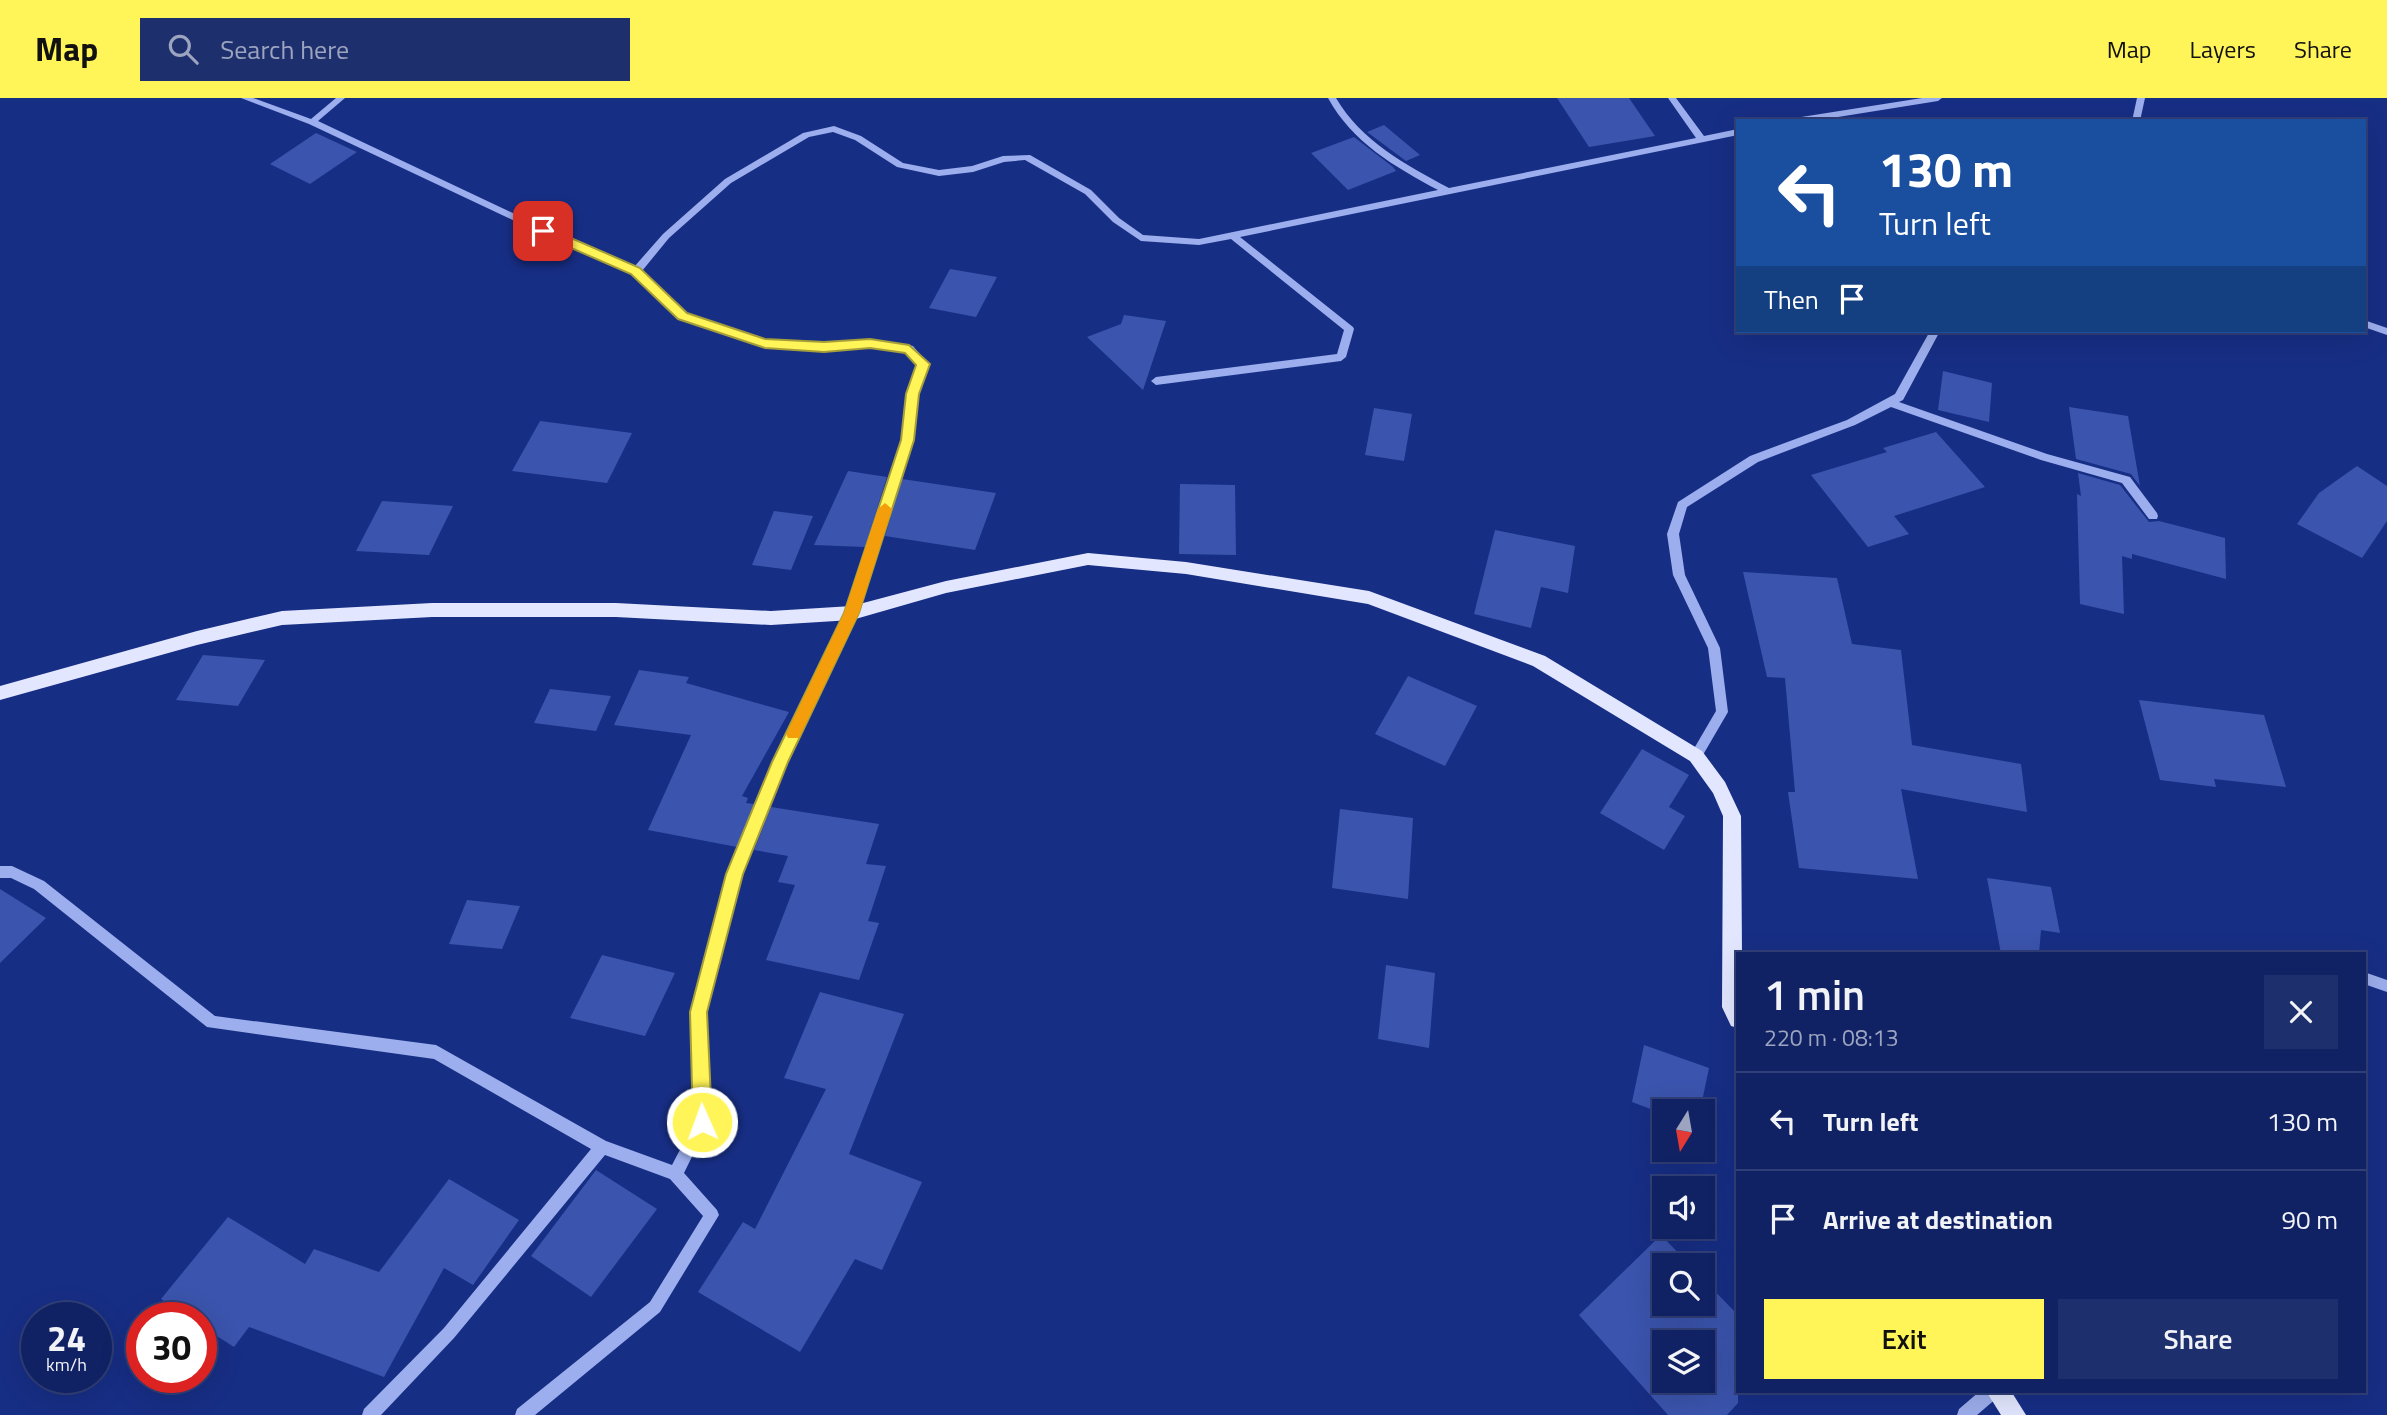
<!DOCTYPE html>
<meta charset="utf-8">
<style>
:root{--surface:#112264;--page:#1e2f6d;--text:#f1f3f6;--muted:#9ca4bf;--line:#303f78;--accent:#fff458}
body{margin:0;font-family:"Titillium Web",sans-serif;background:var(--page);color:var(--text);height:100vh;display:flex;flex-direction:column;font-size:26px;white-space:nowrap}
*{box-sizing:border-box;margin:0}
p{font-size:23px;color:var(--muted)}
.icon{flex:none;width:38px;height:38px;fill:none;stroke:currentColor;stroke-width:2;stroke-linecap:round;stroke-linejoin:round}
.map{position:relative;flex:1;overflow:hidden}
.details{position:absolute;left:1736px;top:854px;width:630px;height:441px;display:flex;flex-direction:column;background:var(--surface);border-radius:0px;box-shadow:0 7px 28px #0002,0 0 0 2px var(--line)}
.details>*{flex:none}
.guide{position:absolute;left:1736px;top:21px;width:630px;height:214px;border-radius:0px;box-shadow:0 7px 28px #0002,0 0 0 2px var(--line);background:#1a4fa0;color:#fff;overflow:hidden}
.needle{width:46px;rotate:191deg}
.buttons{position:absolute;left:1652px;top:1001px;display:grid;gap:14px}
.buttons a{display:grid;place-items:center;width:63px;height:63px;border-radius:0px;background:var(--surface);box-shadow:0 7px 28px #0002,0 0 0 2px var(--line);font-size:35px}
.speed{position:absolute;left:21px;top:1204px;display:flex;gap:14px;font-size:35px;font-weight:700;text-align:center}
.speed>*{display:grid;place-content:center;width:91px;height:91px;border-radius:50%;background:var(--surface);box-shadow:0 7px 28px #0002,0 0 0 2px var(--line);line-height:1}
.speed small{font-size:18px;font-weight:400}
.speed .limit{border:10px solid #d22;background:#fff;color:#111}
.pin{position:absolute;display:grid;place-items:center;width:60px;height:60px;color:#fff;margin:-30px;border-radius:14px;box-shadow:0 4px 10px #0006}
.me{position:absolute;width:77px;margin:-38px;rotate:358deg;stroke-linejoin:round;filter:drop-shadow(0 0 5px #0008)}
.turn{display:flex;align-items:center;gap:24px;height:147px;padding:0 28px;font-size:32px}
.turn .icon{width:91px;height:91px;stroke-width:2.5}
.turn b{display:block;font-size:49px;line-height:60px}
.then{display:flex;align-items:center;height:66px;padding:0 28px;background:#0003;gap:14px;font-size:26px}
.round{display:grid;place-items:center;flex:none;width:74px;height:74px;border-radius:0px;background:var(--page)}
.headline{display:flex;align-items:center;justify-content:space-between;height:119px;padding:0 28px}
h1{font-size:42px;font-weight:600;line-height:52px}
.cta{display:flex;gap:14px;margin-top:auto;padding:14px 28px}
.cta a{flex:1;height:80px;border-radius:0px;background:var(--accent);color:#111;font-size:28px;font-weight:600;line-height:80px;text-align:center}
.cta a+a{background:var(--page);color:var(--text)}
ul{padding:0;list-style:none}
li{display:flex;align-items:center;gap:21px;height:98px;padding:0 28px;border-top:2px solid var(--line)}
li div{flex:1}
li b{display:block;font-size:26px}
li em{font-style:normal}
header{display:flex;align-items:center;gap:42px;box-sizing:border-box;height:98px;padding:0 35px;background:var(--accent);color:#111}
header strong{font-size:33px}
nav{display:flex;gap:38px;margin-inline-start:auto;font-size:24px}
.search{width:490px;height:63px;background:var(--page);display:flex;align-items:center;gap:18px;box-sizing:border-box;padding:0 24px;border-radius:0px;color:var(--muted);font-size:26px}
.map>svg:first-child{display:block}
.building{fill:#3b54ad;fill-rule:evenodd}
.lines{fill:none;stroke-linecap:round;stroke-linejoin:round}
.minor{fill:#9caeed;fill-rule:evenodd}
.major{fill:#e2e7ff;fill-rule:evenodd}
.route{fill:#fff458;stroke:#a69f39;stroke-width:2}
.slow{fill:#f59e0b}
</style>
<header>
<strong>Map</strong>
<div class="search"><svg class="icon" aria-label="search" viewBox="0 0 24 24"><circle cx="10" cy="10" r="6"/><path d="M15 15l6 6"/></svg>Search here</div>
<nav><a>Map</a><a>Layers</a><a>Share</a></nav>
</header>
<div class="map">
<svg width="2387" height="1317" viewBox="0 0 2387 1317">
<rect width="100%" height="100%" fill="#172e85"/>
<path class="building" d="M1557,0H1629L1655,38L1589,49Z
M1384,27L1420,57L1406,63L1367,34Z
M316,35L357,54L310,86L270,66Z
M1354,39L1393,69L1396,73L1348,92L1311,55Z
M950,171L997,179L976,219L929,210Z
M1124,217L1166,223L1143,292L1087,239L1121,226Z
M1943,273L1992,285L1989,324L1938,312Z
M2069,309L2128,318L2140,388L2131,376L2076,361Z
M1374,310L1412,316L1404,363L1365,357Z
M540,323L632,335L607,385L512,373Z
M1936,334L1985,389L1894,418L1909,436L1868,449L1811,377L1887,354L1883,350Z
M2357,368L2387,388V423L2362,460L2297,426L2319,395Z
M848,373L887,379L865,449L814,447Z
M2078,375L2120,387L2149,424L2159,423L2225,440L2226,481L2132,456V461L2122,458L2124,516L2080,506L2077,396L2081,398Z
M902,381L996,395L975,452L885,438Z
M1180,386L1235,387L1236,457L1179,456Z
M382,403L453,408L429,457L356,453Z
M774,413L813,418L791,472L752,467Z
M1495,432L1575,448L1568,495L1541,489L1531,530L1474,516Z
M1743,474L1837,480L1852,546L1901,552L1912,647L2021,666L2027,714L1901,691L1918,781L1799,770L1788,694H1795L1785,580L1767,579Z
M203,557L265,562L238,608L176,602Z
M639,572L689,579L686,585L789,614L742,698L748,700L746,705L754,706L737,749L648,732L691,637L614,627Z
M1408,578L1477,608L1445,668L1375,636Z
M550,591L611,598L596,633L534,625Z
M2139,602L2264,617L2286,689L2214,681L2216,689L2160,682Z
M1642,651L1689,677L1669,709L1685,718L1664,752L1600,715Z
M771,709L879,726L866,766L886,768L868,823L879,825L859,882L766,862L795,787L778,784L788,758L754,752Z
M1340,711L1413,720L1408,801L1332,790Z
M1987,780L2051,789L2060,835L2041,832L2039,856H2001Z
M0,791L46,820L0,865Z
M467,802L520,808L502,851L449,846Z
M602,857L675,875L645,938L570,920Z
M1386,867L1435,875L1429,950L1378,941Z
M820,894L904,916L849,1056L922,1084L882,1172L855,1161L800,1254L698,1194L743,1124L755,1131L826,991L784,980Z
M1644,947L1709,970L1700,1013H1656L1632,1004Z
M596,1072L657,1111L591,1199L531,1158Z
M449,1081L519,1122L473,1187L444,1170L384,1279L249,1229L234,1249L201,1228V1220H189L161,1201L228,1119L305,1166L314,1151L379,1174Z
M1661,1137L1690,1167H1664V1206H1703V1181L1738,1217V1305L1727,1317H1668L1579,1217ZM1664,1244H1703V1283H1664Z"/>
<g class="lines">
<path class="minor" d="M241,0H253L311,21L336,0H345L318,23L591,152L634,169L663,136L725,81L803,35L834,28L861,38L903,65L939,72L972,68L1003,58L1030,57L1091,92L1119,120L1143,137L1199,141L1438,92C1395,69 1352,44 1328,0H1336C1361,43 1406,67 1449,90L1696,40L1668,0H1676L1704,38L1738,31V37L1240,139L1353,229L1354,231L1346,259L1341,263L1156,287L1151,283L1156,279L1337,256L1344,232L1231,141L1199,147L1141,143L1113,124L1085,96L1025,62L1004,64L973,74L939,78L897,69L855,42L833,34L809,39L731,85L669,140L642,173L686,216L766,242L824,245L870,242L909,247L913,248L928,266L917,296L912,342L858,515L786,664L741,776L705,914L709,1024L684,1075L717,1112L719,1117L660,1214L535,1317H515L517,1311L650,1204L703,1118L670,1081L605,1057L454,1240L381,1317H362L364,1311L444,1230L591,1051L434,961L207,929L34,791L11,780H0V768H12L44,783L215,918L436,947L606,1043L672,1067L695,1023L691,914L729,776L774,664L846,515L902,342L907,296L918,267L906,254L870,250L824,253L765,250L680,220L633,175L585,156L309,26Z
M1922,0H1942L1938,3L1813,23H1791L1795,20Z
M2137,0H2145L2140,23H2132Z
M2364,222L2387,230V237L2364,229Z
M1930,233H1940L1903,302L1899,304L2047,356L2130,379L2157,415L2158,418L2157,421H2149L2122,385L2041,362L1891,309L1855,327L1758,364L1687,409L1679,436L1685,477L1720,550L1728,614L1700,662L1696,663L1692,662L1690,658L1692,654L1716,613L1708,550L1673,477L1667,436L1678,404L1750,358L1847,322L1895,296Z
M2364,874L2387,882V894L2364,886Z
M1980,1293H2000L1998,1299L1977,1317H1957L1959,1311Z"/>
<path class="major" d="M1088,455L1186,464L1369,493L1545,558L1702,653L1725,684L1741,718L1742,856H1738V930L1731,928L1722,909L1723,718L1713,695L1690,663L1533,568L1368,506L1186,476L1088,467L946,495L852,522L771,527L616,519H432L282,527L197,547L0,602V588L197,533L282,513L432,505H616L771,513L852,508L946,483Z
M1986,1293H2011L2026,1317H2001Z"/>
</g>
<path class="route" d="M539,130H548L640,170L687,215L765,241L824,244L870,241L909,247L930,266L919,296L914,342L859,515L788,664L743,776L707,914L712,1024L709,1030L702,1033L696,1030L693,1024L690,914L726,776L772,664L844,515L901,342L906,296L916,267L905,255L870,250L824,254L765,250L678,221L631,176L539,136Z"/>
<path class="slow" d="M885,405L892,411L859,515L799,640H788L786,636L844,515L878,411Z"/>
</svg>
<div class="buttons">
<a><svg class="needle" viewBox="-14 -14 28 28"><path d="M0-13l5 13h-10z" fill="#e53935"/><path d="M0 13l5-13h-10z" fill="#9ca4bf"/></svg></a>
<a><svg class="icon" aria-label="sound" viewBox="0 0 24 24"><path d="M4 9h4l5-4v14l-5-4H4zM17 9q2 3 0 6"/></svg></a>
<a><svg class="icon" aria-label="search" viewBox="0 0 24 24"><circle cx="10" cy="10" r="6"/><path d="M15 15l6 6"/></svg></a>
<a><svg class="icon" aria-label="layers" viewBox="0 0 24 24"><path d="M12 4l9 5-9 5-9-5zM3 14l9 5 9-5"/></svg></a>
</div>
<div class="speed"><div>24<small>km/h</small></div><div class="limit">30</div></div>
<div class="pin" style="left:543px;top:133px;background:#d93025"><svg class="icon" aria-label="arrive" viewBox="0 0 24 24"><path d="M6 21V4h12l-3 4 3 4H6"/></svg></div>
<svg class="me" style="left:702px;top:1024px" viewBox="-20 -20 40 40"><circle r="17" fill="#fff458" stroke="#fff" stroke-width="3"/><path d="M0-11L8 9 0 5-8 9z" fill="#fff"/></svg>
<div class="guide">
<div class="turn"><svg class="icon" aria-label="left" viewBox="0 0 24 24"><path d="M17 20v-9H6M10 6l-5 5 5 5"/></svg><div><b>130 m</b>Turn left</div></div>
<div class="then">Then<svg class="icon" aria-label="arrive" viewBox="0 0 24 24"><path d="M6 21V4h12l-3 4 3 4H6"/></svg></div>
</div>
<section class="details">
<div class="headline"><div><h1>1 min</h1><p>220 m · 08:13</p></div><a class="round"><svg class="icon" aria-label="close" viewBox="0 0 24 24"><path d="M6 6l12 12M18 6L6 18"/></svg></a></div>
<ul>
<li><svg class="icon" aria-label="left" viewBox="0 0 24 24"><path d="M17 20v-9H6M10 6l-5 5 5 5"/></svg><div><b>Turn left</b></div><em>130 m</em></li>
<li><svg class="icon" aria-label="arrive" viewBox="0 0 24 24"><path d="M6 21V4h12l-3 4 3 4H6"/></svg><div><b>Arrive at destination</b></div><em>90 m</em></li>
</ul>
<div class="cta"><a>Exit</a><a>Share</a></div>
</section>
</div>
